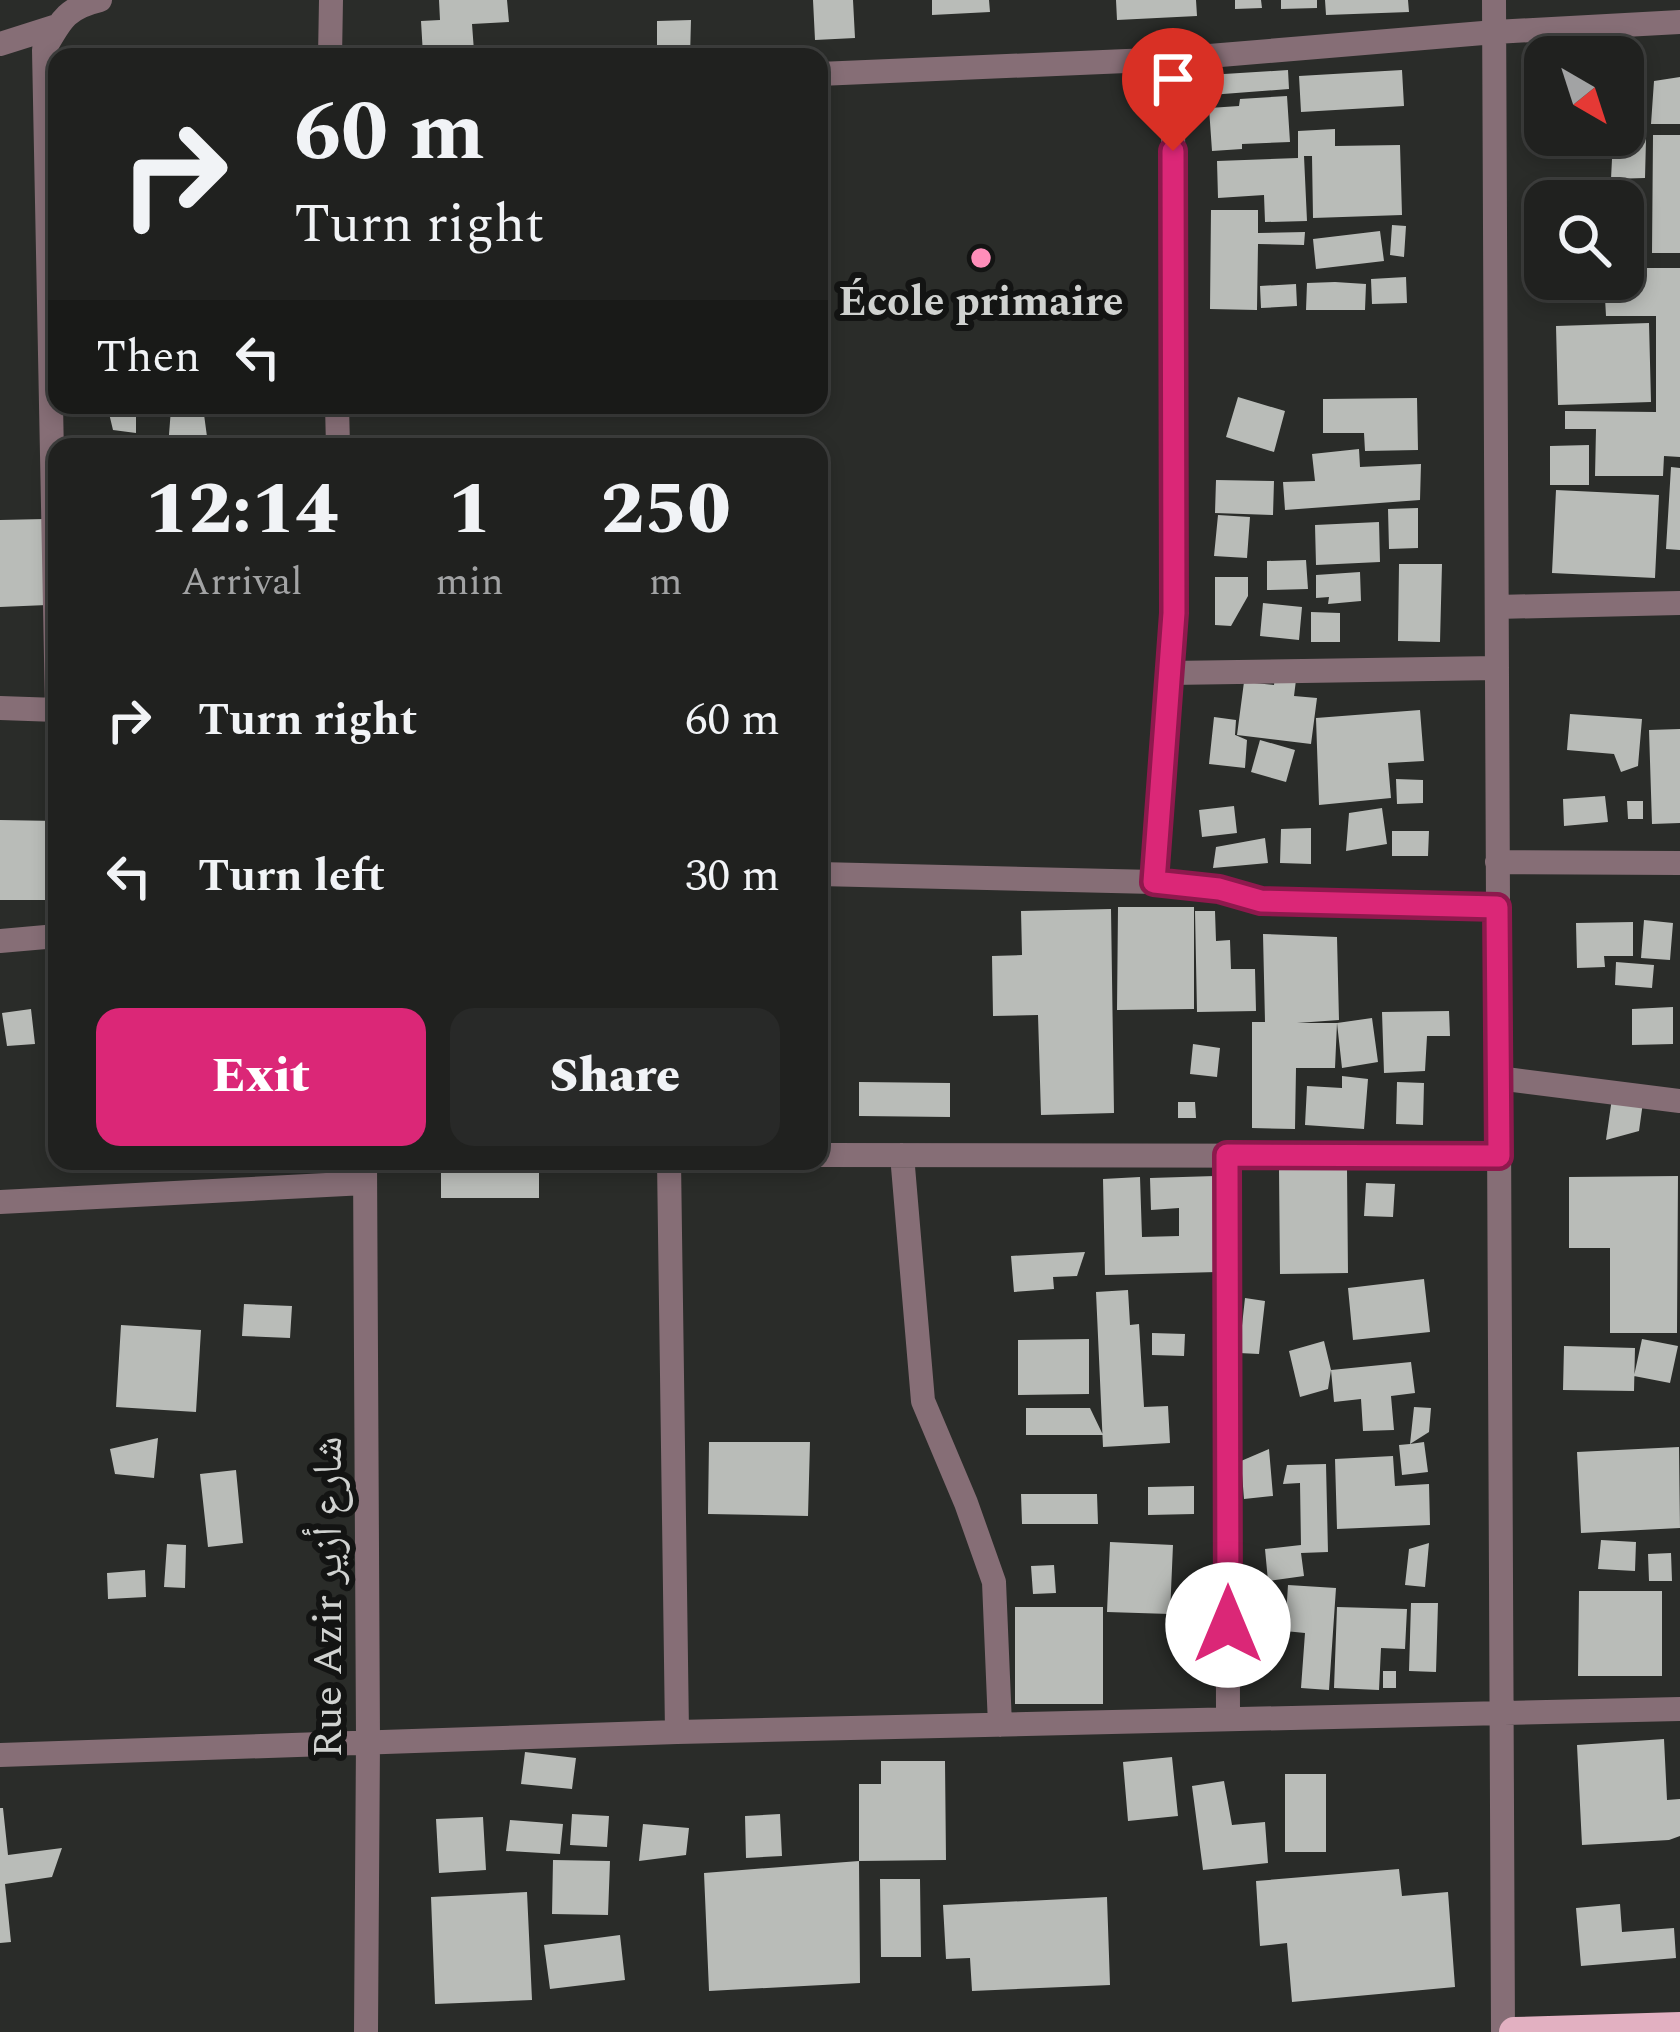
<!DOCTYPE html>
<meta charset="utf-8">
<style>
:root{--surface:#20211f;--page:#282928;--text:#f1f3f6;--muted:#a2a3a4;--line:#3d3e3d;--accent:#db2777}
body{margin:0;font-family:Spectral,"Noto Naskh Arabic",serif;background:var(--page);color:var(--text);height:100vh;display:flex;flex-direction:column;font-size:45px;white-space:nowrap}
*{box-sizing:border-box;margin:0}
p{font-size:39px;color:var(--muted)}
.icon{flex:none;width:66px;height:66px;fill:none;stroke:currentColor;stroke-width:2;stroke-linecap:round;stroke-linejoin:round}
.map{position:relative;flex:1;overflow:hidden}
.details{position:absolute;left:48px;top:438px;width:780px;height:732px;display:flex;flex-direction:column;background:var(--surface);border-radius:24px;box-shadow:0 6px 18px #0003,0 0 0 3px var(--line)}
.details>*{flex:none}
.top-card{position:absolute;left:48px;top:48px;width:780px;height:366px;border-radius:24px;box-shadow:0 6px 18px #0003,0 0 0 3px var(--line);background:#20211f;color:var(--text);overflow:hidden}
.needle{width:78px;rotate:141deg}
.fabs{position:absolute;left:1524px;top:36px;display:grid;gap:24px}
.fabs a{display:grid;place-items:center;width:120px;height:120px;border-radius:24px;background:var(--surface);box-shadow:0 6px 18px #0003,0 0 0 3px var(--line);font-size:60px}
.pin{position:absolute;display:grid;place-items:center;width:102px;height:102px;color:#fff;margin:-123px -51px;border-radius:50% 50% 50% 0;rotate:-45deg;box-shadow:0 0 12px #0007}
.pin .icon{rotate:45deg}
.me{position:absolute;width:132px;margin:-66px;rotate:0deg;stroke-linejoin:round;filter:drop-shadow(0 0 9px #0008)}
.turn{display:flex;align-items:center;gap:42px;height:252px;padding:0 48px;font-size:54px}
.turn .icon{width:156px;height:156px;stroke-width:2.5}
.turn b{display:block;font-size:84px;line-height:102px}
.then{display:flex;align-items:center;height:114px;padding:0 48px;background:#0003;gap:24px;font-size:45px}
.eta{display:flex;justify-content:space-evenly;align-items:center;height:204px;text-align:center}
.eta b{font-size:72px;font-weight:800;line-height:84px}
.button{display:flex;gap:24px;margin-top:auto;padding:24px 48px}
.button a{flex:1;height:138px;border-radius:24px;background:var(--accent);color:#fff;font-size:48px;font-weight:800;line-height:138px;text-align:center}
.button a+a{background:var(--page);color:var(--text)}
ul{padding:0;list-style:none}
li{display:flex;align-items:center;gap:36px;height:156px;padding:0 48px}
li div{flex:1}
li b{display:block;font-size:45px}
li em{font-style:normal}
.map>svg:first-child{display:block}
.building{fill:#b9bcb8}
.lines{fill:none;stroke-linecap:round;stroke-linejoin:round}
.minor{stroke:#866e76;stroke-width:24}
.primary{stroke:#e2b0c1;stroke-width:30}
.route-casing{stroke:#8e194d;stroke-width:30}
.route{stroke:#db2777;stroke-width:21}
.poi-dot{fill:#ff8eba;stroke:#131413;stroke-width:4.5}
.labels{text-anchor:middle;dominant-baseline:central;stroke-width:12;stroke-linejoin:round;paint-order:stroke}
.poi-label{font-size:42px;font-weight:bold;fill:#d0d2d0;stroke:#131413}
.street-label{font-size:42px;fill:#d0d2d0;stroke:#131413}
</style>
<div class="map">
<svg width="1680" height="2032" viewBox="0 0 1680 2032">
<rect width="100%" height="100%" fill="#2a2c29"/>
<path class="building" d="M439,0H507L509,22L472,24L474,51L423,55L421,21L440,20Z
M813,0H853L855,38L815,40Z
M932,0H989L990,12L932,15Z
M1116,0H1196L1197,16L1117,20Z
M1235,0H1261L1262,8L1235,9Z
M1281,0H1317V8L1281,9Z
M1325,0H1408L1409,12L1326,15Z
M691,20L690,57H657V21Z
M202,48L203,57H85V49Z
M1288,70L1289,89L1210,95L1208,75Z
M1402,70L1404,106L1301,112L1299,76Z
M1680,77V124H1651L1654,81Z
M1287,96L1290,142L1242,144V149L1212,151L1209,108L1239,106L1240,99Z
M1335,129V146L1400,145L1402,215L1313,218L1312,156H1304L1307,221L1265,222L1264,195L1218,198L1217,161L1298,158V131Z
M1653,135H1680V253H1652Z
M1613,139H1646L1645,178L1611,179Z
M1605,188L1632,191L1629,223L1623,222V201H1604Z
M1211,210H1258V233L1305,232L1304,245L1258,244L1257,310L1210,309Z
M1392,225L1406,226L1404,257L1390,255Z
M1380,231L1384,261L1316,269L1313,239Z
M1623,239H1646V268H1680V457L1664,456L1663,476H1595L1596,429H1565V411L1656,412V316H1606L1605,298L1562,297V279H1623Z
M1406,277L1407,303L1372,304L1371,279Z
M1335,282L1366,284L1365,310H1306L1307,283Z
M1296,284L1297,306L1261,308L1260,286Z
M1649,323L1651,402L1558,405L1556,326Z
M1238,397L1285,411L1274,452L1226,437Z
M1417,398L1418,450L1365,451L1364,433H1323V399Z
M107,405H120L136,410V433L113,430Z
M203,407L208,444L168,447L171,409Z
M1589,445V485H1550V446Z
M1359,449L1360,467L1421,464L1420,500L1285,510L1283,482L1315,481L1312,454Z
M1671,467L1680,468V550L1666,549Z
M1216,480L1274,481L1273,515L1215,513Z
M1556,490L1659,495L1655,578L1552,573Z
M1418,508V548L1389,549L1388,509Z
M1218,515L1250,517L1247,558L1214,556Z
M45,519L47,605L0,607V520Z
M1379,522L1380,562L1316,565L1315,525Z
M1306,560L1308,589L1267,590V561Z
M1399,564H1442L1440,642L1398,641Z
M1360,572L1361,601L1328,604L1329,597L1316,598V575Z
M1215,577H1248V596L1231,626L1215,625Z
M1263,603L1302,607L1299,640L1260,636Z
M1311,612L1340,613V642H1311Z
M1275,677L1296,680L1294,696L1317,698L1311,744L1237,735L1244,682L1274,685Z
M1420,710L1424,761L1388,763L1391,798L1319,805L1316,718Z
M1570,714L1642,719L1638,766L1621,772L1614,754L1567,750Z
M1214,717L1236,720L1235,735L1233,734L1247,740L1245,768L1209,764Z
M1680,729V823L1652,824L1649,730Z
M1260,740L1295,750L1286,782L1251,772Z
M1396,779L1423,780V803L1397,804Z
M1605,796L1608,822L1564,826L1563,799Z
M1627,801H1643V819H1628Z
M1234,806L1237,833L1202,837L1199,810Z
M1382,808L1387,844L1346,851L1349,813Z
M0,820L57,821V900H0Z
M1311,828V864L1280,863L1281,829Z
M1392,831H1429L1428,856H1392Z
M1265,838L1268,863L1213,868L1216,847Z
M1118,907H1194V1009L1117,1010Z
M1111,909L1114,1113L1041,1115L1038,1015L993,1016L992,956L1022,955L1021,911Z
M1195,911H1215L1216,941L1230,940L1231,969H1255L1256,1011L1197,1012Z
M1644,920L1673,923L1670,960L1641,958Z
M1633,922V956H1604L1605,967L1577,968L1576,923Z
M1263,934L1337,937L1339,1020L1297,1023H1337L1372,1018L1378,1062L1342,1068L1337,1023L1335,1068H1296L1295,1129L1252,1128V1022H1265Z
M1616,962L1654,965L1652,988L1615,985Z
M1673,1007V1044L1632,1045V1009Z
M31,1009L35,1044L7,1046L2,1013Z
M1449,1011L1450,1036H1427L1425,1071L1384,1073L1382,1012Z
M1193,1044L1220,1048L1217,1077L1190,1074Z
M1342,1076L1368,1079L1364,1129L1305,1125L1307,1086L1342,1088Z
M859,1082L950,1083V1117L859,1116Z
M1397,1082L1424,1083L1423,1125L1396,1124Z
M1612,1098L1643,1102L1639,1131L1606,1140Z
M1178,1102H1195L1196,1118H1178Z
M441,1161H539V1198H441Z
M1279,1169H1347L1348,1273L1280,1274Z
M1215,1176L1217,1272L1105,1275L1103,1179L1140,1177L1142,1237L1179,1236V1208L1151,1210L1150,1178Z
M1678,1176L1677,1333H1610V1248H1569V1177Z
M1366,1183L1395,1184L1393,1217L1364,1216Z
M1085,1252L1077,1276L1053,1277L1054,1289L1014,1292L1011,1256Z
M1424,1279L1430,1332L1353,1340L1348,1288Z
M1128,1290L1130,1325L1139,1324L1144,1407L1168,1406L1170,1443L1103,1447L1096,1292Z
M1245,1298L1265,1301L1259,1354L1239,1353Z
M244,1304L292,1306L290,1338L242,1336Z
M121,1325L201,1330L196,1412L116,1407Z
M1152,1333L1185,1334L1184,1356L1152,1355Z
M1089,1339V1394L1018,1395V1340Z
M1642,1339L1678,1346L1670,1383L1634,1376Z
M1324,1341L1331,1370L1411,1362L1415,1393L1391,1396L1394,1430L1363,1431L1361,1399L1334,1402L1331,1370L1328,1389L1300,1397L1289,1351Z
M1564,1346L1635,1348L1634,1391L1563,1390Z
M1414,1407L1431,1408L1429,1432L1410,1444L1424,1442L1428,1472L1402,1475L1399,1445L1410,1444Z
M1026,1408H1090L1103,1435H1026Z
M158,1438L154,1478L115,1474L110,1449Z
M709,1442H810L808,1516L708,1514Z
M1679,1447L1680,1528L1581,1533L1577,1452Z
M1269,1449L1273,1496L1244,1499L1241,1461Z
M1393,1456L1395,1486L1429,1484L1430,1525L1337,1529L1335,1459Z
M1326,1464L1328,1552L1301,1553L1304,1576L1268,1581L1265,1549L1301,1545L1300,1483L1283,1484L1287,1465Z
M236,1470L243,1543L208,1547L200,1474Z
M1194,1486V1514L1148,1515V1487Z
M1021,1494H1097L1098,1524H1022Z
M1601,1540L1636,1542L1635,1571L1598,1569Z
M1110,1542L1173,1545L1170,1614L1107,1612Z
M1429,1543L1425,1587L1405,1585L1409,1549Z
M167,1544L186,1545L185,1588L164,1587Z
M1671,1553L1672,1581H1649L1648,1554Z
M1054,1565L1056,1593L1033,1594L1031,1566Z
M145,1570L146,1597L108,1599L107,1573Z
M1288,1585L1336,1588L1329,1690L1301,1688L1305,1633L1285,1631Z
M1579,1591H1662V1676H1578Z
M1252,1598L1277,1600L1276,1629L1251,1628Z
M1411,1603H1438L1436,1672L1409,1671Z
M1015,1607H1103V1704H1015Z
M1337,1607L1407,1609L1405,1649L1381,1648L1379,1690L1334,1688Z
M1383,1671H1396V1688H1383Z
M1664,1739L1667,1800L1680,1799V1836L1669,1840L1582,1845L1577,1745Z
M525,1752L576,1758L572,1789L521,1784Z
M1172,1757L1178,1816L1128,1821L1123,1762Z
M881,1761H945L946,1860L859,1861L860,1983L709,1991L704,1873L859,1861V1784H881Z
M1285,1774H1326V1852H1285Z
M1224,1781L1232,1825L1265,1822L1268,1863L1203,1870L1192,1786Z
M0,1808H3L8,1855L62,1848L52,1877L5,1884L11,1942L0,1943Z
M572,1814L609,1816L607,1847L570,1845Z
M780,1814L782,1856L746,1858L745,1816Z
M483,1817L486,1870L439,1873L436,1819Z
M510,1820L563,1824L560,1854L506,1851Z
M643,1824L689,1828L686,1855L639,1861Z
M553,1860L610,1861L608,1915L552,1914Z
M1399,1869L1402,1896L1448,1892L1455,1987L1292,2002L1287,1943L1260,1946L1256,1881Z
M880,1879H920L921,1957H881Z
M527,1892L532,2000L435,2004L431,1897Z
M1107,1897L1110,1985L972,1991L970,1958L946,1959L943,1905Z
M1620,1904L1622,1932L1674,1928L1676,1958L1581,1966L1576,1908Z
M620,1935L625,1980L550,1989L544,1945Z"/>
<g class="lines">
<path class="minor" d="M1494,0L1503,2032
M0,44L57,26
M330,57L331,0
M1173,59L1174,613L1154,882L1219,889L1261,900L1497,907
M819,74L1173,59L1495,32L1680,22
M337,405L338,447
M1497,607L1680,603
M1170,673L1497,668
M0,708L57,710
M57,708L44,50C61,20 66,8 100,0
M1497,862L1680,863
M819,874L1154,882
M0,941L57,936
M1498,1078L1680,1101
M819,1155L1499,1156
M902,1155L923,1401L966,1503L994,1582L1000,1725
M1227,1155L1228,1719
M365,1161L368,1741L366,2032
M669,1161L677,1732
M0,1202L365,1183
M0,1755L677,1732L1680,1709"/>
<path class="primary" d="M1514,2032L1680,2027"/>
</g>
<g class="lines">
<g class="route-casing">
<path id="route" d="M1173,151L1174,613L1154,882L1219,889L1261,901L1497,907L1499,1156L1227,1155L1228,1625"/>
</g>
<use href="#route" class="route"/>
</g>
<circle class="poi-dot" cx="981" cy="258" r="12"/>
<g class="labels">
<g class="poi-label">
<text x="981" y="302">École primaire</text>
</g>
<g class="street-label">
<text transform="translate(328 1597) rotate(-90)">Rue Azir شارع أزير</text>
</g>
</g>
</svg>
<div class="fabs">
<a><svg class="needle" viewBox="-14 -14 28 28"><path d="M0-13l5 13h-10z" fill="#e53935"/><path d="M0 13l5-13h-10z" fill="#a2a3a4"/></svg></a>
<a><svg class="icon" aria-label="search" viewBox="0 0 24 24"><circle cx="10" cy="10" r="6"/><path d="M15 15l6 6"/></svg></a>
</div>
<div class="pin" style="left:1173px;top:151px;background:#d93025"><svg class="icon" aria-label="arrive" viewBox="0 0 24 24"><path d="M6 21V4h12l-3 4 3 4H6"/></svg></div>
<svg class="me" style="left:1228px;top:1625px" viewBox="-20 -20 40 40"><circle r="19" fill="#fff"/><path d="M0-13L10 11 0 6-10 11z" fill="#db2777"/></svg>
<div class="top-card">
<div class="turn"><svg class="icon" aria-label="right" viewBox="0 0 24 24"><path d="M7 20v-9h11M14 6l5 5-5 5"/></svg><div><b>60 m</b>Turn right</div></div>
<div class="then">Then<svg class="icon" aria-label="left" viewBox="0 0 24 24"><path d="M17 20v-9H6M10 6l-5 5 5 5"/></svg></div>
</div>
<section class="details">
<div class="eta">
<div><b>12:14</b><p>Arrival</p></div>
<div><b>1</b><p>min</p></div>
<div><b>250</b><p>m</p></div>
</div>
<ul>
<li><svg class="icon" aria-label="right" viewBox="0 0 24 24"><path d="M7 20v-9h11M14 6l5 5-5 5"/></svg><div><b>Turn right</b></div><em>60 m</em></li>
<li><svg class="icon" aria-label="left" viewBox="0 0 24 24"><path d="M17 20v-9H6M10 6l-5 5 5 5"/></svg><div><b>Turn left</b></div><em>30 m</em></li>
</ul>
<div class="button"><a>Exit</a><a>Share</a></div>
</section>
</div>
